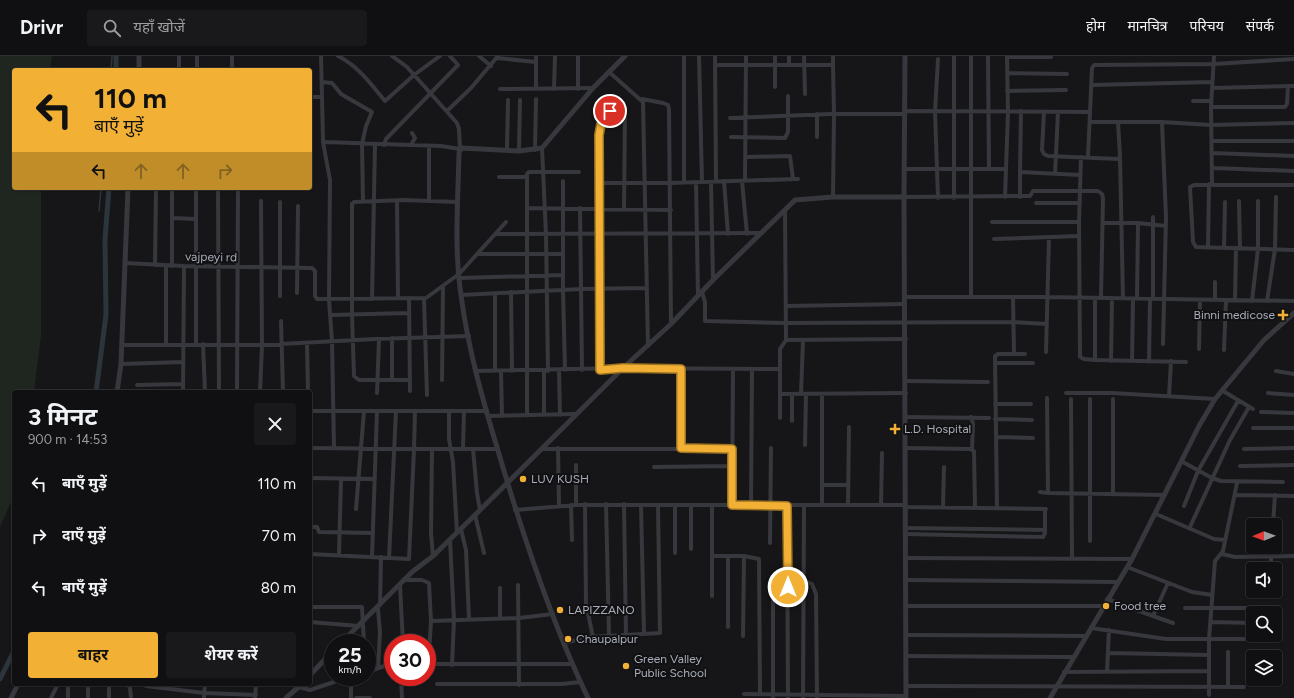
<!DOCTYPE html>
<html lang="hi">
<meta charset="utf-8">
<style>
:root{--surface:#101012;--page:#19191b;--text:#f1f3f6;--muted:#9c9d9f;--line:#303032;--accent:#f2b134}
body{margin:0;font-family:Figtree,"Noto Sans Devanagari",sans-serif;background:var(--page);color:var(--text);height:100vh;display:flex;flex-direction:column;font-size:15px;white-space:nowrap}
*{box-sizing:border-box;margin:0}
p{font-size:13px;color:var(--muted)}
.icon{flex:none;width:22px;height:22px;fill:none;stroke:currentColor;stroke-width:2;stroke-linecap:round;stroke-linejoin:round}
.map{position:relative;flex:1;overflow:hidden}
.side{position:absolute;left:12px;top:334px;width:300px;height:296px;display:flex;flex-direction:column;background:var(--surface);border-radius:4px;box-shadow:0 1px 3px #0004,0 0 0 1px var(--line)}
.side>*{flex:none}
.top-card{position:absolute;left:12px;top:12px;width:300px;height:122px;border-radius:4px;box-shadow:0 1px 3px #0004,0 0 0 1px var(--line);background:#f2b134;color:#111;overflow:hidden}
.needle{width:26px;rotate:269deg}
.controls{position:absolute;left:1246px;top:462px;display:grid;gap:8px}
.controls a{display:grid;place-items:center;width:36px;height:36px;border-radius:4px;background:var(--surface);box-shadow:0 1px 3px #0004,0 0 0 1px var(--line);font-size:20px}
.speed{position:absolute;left:324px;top:578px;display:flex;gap:8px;font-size:20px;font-weight:700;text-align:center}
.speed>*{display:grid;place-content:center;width:52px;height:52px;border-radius:50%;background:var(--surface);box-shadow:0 1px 3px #0004,0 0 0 1px var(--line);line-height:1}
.speed small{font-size:10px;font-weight:400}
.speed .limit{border:6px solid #d22;background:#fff;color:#111}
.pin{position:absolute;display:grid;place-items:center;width:34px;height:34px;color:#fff;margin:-17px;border:2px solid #fff;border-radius:50%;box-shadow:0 1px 4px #0007}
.me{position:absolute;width:44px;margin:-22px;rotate:0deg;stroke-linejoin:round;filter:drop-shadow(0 0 3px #0008)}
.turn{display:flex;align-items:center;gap:14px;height:84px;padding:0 16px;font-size:18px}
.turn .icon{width:52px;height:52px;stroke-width:2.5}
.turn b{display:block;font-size:28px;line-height:34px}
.lanes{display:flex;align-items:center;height:38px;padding:0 16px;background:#0003;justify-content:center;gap:20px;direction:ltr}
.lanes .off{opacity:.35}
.round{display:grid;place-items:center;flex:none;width:42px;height:42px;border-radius:4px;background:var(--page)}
.head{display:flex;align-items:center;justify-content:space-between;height:68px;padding:0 16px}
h1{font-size:24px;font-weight:700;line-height:30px}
.cta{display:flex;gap:8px;margin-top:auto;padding:8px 16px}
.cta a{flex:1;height:46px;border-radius:4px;background:var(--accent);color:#111;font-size:16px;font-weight:700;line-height:46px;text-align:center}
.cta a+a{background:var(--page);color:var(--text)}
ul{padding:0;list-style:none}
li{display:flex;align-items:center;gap:12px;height:52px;padding:0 16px}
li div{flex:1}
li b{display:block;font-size:15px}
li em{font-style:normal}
header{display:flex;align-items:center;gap:24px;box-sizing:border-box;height:56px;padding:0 20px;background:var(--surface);border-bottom:1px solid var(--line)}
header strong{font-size:19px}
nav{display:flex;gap:22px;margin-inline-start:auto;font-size:14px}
.search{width:280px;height:36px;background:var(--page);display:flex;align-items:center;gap:10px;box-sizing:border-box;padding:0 14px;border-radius:4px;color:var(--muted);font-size:15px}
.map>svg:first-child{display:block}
.green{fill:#1e261f}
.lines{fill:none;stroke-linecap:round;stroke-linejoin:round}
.stream{stroke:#2c353c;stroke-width:1.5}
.canal{stroke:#2c353c;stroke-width:5}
.minor{stroke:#37383d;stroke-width:4}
.tertiary{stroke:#37383d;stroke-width:5}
.route-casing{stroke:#9d7322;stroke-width:10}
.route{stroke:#f2b134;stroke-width:7}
.poi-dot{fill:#f2b134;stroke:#111113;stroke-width:1.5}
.labels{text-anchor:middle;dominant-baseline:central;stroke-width:4;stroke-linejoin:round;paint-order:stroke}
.street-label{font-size:12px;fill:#a8adb8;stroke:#111113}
.poi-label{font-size:12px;fill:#a8adb8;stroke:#111113;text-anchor:start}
</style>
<header>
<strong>Drivr</strong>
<div class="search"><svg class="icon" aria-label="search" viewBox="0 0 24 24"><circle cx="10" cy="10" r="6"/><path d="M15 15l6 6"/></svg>यहाँ खोजें</div>
<nav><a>होम</a><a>मानचित्र</a><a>परिचय</a><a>संपर्क</a></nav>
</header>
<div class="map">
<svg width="1294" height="642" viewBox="0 0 1294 642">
<rect width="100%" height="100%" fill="#161618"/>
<path class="green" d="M0,0H52L50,14H14V132H41V280L34,336H14V432L11,446L0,471Z"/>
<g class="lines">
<path class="stream" d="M111,14L112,0
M99,155L101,132"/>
<path class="canal" d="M116,14V0
M96,336L106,259L105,183L109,132
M0,623L14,595"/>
<path class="minor" d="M179,0V14
M197,0V14
M321,0L323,84L324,86L441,90L460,93L459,73L457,67L407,11L392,0
M338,0C358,10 371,28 385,45L414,19L440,0
M479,0L491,10
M578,0V33
M684,0V126
M699,0L702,126
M715,0L716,125
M804,0L805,38
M954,0V142
M988,0L989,112
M1007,1H1051
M497,2L536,6
M938,3L935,56L938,142
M715,9H833L834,58L833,141
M789,9V0
M833,9V0
M232,14V0
M609,16L643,46L648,290
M1007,17L1067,18
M322,26L332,27L341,38L372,56L366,70L362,88L363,146
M1092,29L1212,26
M775,31V0
M1212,32L1294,30
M500,33L593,32
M536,33V0
M554,33L555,0
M1007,35L1066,34
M310,41H322
M642,43L663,47L668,49L669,54L671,268
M1193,45H1211
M1211,51H1285L1287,48L1288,30
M447,55L471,32L498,0
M905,55L1090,56
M1021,55L1020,116L1080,119
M1044,56L1042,94L1044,98L1048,100L1118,103L1120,100L1118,66
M817,58V81
M730,62L831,58H905
M1090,66H1162L1211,69L1294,67
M1162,66L1166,161L1163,288
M731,81L785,82L788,76V40
M1212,85H1294
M323,86L330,124L329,244L332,285L334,392
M384,89L386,83L458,9L450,0
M411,89L415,82L412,77
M542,92L546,179L548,315
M507,94L508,44
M535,94L536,43
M519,95L520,44
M1212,97L1294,100
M746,101L790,100L793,123
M1081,101L1079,166L1080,301L1084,303L1095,304L1186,306
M1088,101L1092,12L1094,9L1214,8L1294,3
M1120,102L1123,242
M1213,112L1294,115
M904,113H1005
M1020,116V141
M1055,118L1058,56
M499,121H527
M745,124L746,0
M563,125V234L565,314
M724,125L728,178
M742,125L747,178
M696,126L698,240
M711,126L713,224
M599,127H670L798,123
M1212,128L1211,51L1214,0
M1294,129H1194L1190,131L1193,186L1196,191L1294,194
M196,132V288
M218,132L219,336
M904,141L1030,140L1033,135H1098L1102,138L1103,142L1101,242
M1005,141L1008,56L1007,0
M397,144L398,242
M429,144V90
M1239,145L1240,193
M1036,147H1080
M527,152L671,154
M624,153L625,54
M172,162L196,163
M992,166H1079
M1103,167H1138L1166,170
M496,178L762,177
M994,183L1079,180
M1208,192L1209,128
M1224,192L1225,146
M478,198H563
M125,207L184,210L312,212L315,215V240L317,243L426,242L459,218L506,166
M155,209L156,132
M172,210V132
M459,222L563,219
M1215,226V244
M511,236L512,315
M702,236L705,246V265L786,267L1013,266L1047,268
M297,237L298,150
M461,239L581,233L580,152
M280,240V146
M905,241H1047L1294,245
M971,241V0
M1013,241L1014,298
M409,242L410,335
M1095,242V304
M1137,242L1138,167
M372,243L375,88
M424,243L427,339
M1153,243V161
M1235,244L1236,192
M1252,245L1258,193V145
M1267,245L1275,193L1276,141
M786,250L905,248
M330,259L409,257
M281,265L283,336
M392,282V323
M786,284L906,283
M307,287L308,336
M203,288L205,336
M122,289H262L375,283L469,280
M166,289V210
M1199,293L1200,244
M1224,294L1226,244
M1046,296L1049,181
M1111,305L1112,242
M1132,305L1133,243
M1149,306L1150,243
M996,307H1033
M121,308L183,306
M681,313V391
M559,314L560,359
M582,314L581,233L647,232
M600,314L599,79L601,68L616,48
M475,315L623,312L780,313
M495,315V237
M501,315L502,360
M544,315V359
M1276,315L1294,318
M410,324H359L354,320L352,259V148L354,146L403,144L458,146
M442,324L443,231
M906,325L988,326
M137,329L183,328
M1223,335L1253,353
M183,336L184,210
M237,336L238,132
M260,336L262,289L261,145
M377,337L379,283
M1066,337H1112L1215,343
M1268,337L1294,339
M780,338L906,337
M801,338L803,284
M1169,340L1171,305
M1047,342L1048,437L1165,439
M1071,343L1072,503
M1113,343V438
M995,348H1031
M310,355H487
M449,355V383L453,406L457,477
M1261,356L1294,357
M488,360L576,358
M527,360V118L529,116H579
M905,361L989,362
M971,361L973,368L972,394
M780,362V293L786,284L785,154
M995,363L1032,364
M792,365V338
M1253,372H1294
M996,381L1033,382
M805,389L806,338
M310,392L414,393L415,355
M463,392L464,355
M558,392L559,449
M905,392L970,393L974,395L975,451
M432,393L431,477L433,500
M473,393L477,437L480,454
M541,393H733
M1244,393L1294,392
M1181,405L1212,422L1221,425L1283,426
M1240,410L1294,409
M654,411L732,410
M310,422L375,423
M822,429H848
M1040,436L1048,437
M1236,439L1294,440
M585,448L586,548L593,581
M606,448L609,580
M624,448L626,580
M751,448L752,313
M571,449L572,484
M576,449V409
M641,449L644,578
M675,449V497
M732,449L733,313
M787,449L788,642
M822,449V338
M848,449L849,371
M881,449L882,397
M691,450V493
M1184,450L1198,415L1238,345
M905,451L1046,453
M943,451L944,411
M997,452L995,300L998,298H1025
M356,453L364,355
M515,454L576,449H905
M1156,458L1214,483L1225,484
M475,459L484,497
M1273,469L1275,439
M310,471H317L319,476L373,477
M1190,471L1230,384L1249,351
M905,472L1045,474
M461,473L466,494L469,563
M905,478L1043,481L1045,477V453
M450,484L454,564L452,609
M1090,485V343
M770,487L771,392
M310,498L409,503L414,393H497
M339,498L341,423
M1222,498L1235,501L1294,500
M712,500H744L759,503L760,638
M372,501L377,355
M389,502L396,355
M905,502L1132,503
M1127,511L1192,536L1212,539
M1271,513V500
M405,524H422L429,527L431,565L429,598L431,608H573
M803,524L812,528L816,538L817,642
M905,524L1117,526
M1168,527L1153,560L1173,567
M518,529L519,629
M400,530L403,587
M500,532V562
M712,540V449
M1107,543L1153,560
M380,549L381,501
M906,550H1103
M310,551H362L364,587
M1185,552H1254
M378,553L380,576L378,612
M431,565L519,562L553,558
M310,566L359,570
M1211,566L1253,567
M728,571V500
M1091,572L1166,583H1247
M906,579L1086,580
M743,580L744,500
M564,587L588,581L660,577L658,449
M1228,596V631
M1109,597L1209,599
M906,600L1073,601
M367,616L393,607
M1064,616L1209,615
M1107,616L1109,574
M401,621L402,642
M128,628L130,632L131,642
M141,628L146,630L204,637L256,639
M437,628H562L581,626
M906,630L1244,631
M299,631L310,634L349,621
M744,638L906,640
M1209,639V583L1215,505L1223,495L1237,427
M51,642L58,628
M68,642V628
M88,642V628
M109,642V628
M204,642L205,628
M255,642L256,628
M351,642V621
M356,642H370
M773,642V525
M803,642L804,449"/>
<path class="tertiary" d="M905,0L904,141L906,642
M139,14V0
M117,336L121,308L128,132
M341,587L412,516L433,500L475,459L623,312L671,268L713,224L795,144L833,141H904
M310,619L333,595
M11,642L18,628
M286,642L302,628
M588,642C551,565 523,480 499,398C483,345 468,293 461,239C454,192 458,144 459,97L461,92L519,95L542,92L593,32L625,0
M1050,642L1132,503L1199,370L1215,343L1264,284L1294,257"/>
</g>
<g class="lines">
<g class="route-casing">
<path id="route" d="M610,55L601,68L599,79L600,314L623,312L681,313V392L732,393V449L787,450L788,531"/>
</g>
<use href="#route" class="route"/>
</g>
<g class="poi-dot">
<path d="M1281 253h4v4h4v4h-4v4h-4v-4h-4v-4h4z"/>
<path d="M893 367h4v4h4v4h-4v4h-4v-4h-4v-4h4z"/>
<circle cx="523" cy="423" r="4"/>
<circle cx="1106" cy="550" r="4"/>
<circle cx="560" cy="554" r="4"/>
<circle cx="568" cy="583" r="4"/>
<circle cx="626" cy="610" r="4"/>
</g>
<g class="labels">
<g class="street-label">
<text transform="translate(211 201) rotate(1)">vajpeyi rd</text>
</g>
<g class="poi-label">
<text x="1275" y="259" text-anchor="end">Binni medicose</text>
<text x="904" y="373">L.D. Hospital</text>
<text x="531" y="423">LUV KUSH</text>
<text x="1114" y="550">Food tree</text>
<text x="568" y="554">LAPIZZANO</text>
<text x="576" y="583">Chaupalpur</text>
<text x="634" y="603">Green Valley<tspan x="634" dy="14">Public School</tspan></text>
</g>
</g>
</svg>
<div class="controls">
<a><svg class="needle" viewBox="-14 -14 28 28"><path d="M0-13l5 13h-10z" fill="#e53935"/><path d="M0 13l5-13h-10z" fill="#9c9d9f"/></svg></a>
<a><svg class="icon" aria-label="sound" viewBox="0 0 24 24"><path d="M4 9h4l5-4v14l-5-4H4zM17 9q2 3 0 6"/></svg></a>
<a><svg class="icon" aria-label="search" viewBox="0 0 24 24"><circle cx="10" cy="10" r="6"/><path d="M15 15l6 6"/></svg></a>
<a><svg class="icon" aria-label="layers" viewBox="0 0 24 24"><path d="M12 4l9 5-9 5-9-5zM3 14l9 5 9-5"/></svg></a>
</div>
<div class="speed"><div>25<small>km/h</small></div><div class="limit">30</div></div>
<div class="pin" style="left:610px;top:55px;background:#d93025"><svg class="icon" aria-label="arrive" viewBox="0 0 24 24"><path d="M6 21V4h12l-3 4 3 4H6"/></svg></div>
<svg class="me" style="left:788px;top:531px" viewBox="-20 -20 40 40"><circle r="17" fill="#f2b134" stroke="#fff" stroke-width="3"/><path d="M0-11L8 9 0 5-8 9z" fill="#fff"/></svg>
<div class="top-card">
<div class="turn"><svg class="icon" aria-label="left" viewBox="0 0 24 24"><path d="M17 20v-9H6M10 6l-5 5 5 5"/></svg><div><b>110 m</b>बाएँ मुड़ें</div></div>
<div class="lanes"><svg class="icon" aria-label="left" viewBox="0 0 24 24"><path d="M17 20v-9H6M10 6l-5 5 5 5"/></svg><svg class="icon off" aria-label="ahead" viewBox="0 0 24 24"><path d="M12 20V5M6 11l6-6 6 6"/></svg><svg class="icon off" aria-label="ahead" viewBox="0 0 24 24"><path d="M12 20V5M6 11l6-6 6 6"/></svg><svg class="icon off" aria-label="right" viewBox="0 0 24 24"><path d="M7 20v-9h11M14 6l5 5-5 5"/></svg></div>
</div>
<section class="side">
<div class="head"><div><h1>3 मिनट</h1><p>900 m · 14:53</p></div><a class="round"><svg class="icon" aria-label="close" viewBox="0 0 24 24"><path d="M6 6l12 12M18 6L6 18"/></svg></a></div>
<ul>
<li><svg class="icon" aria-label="left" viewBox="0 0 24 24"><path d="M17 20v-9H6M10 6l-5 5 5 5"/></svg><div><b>बाएँ मुड़ें</b></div><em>110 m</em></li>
<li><svg class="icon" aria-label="right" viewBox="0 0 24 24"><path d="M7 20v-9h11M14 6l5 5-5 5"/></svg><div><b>दाएँ मुड़ें</b></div><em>70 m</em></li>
<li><svg class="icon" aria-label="left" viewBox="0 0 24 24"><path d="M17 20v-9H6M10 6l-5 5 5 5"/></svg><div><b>बाएँ मुड़ें</b></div><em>80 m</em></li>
</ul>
<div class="cta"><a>बाहर</a><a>शेयर करें</a></div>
</section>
</div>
